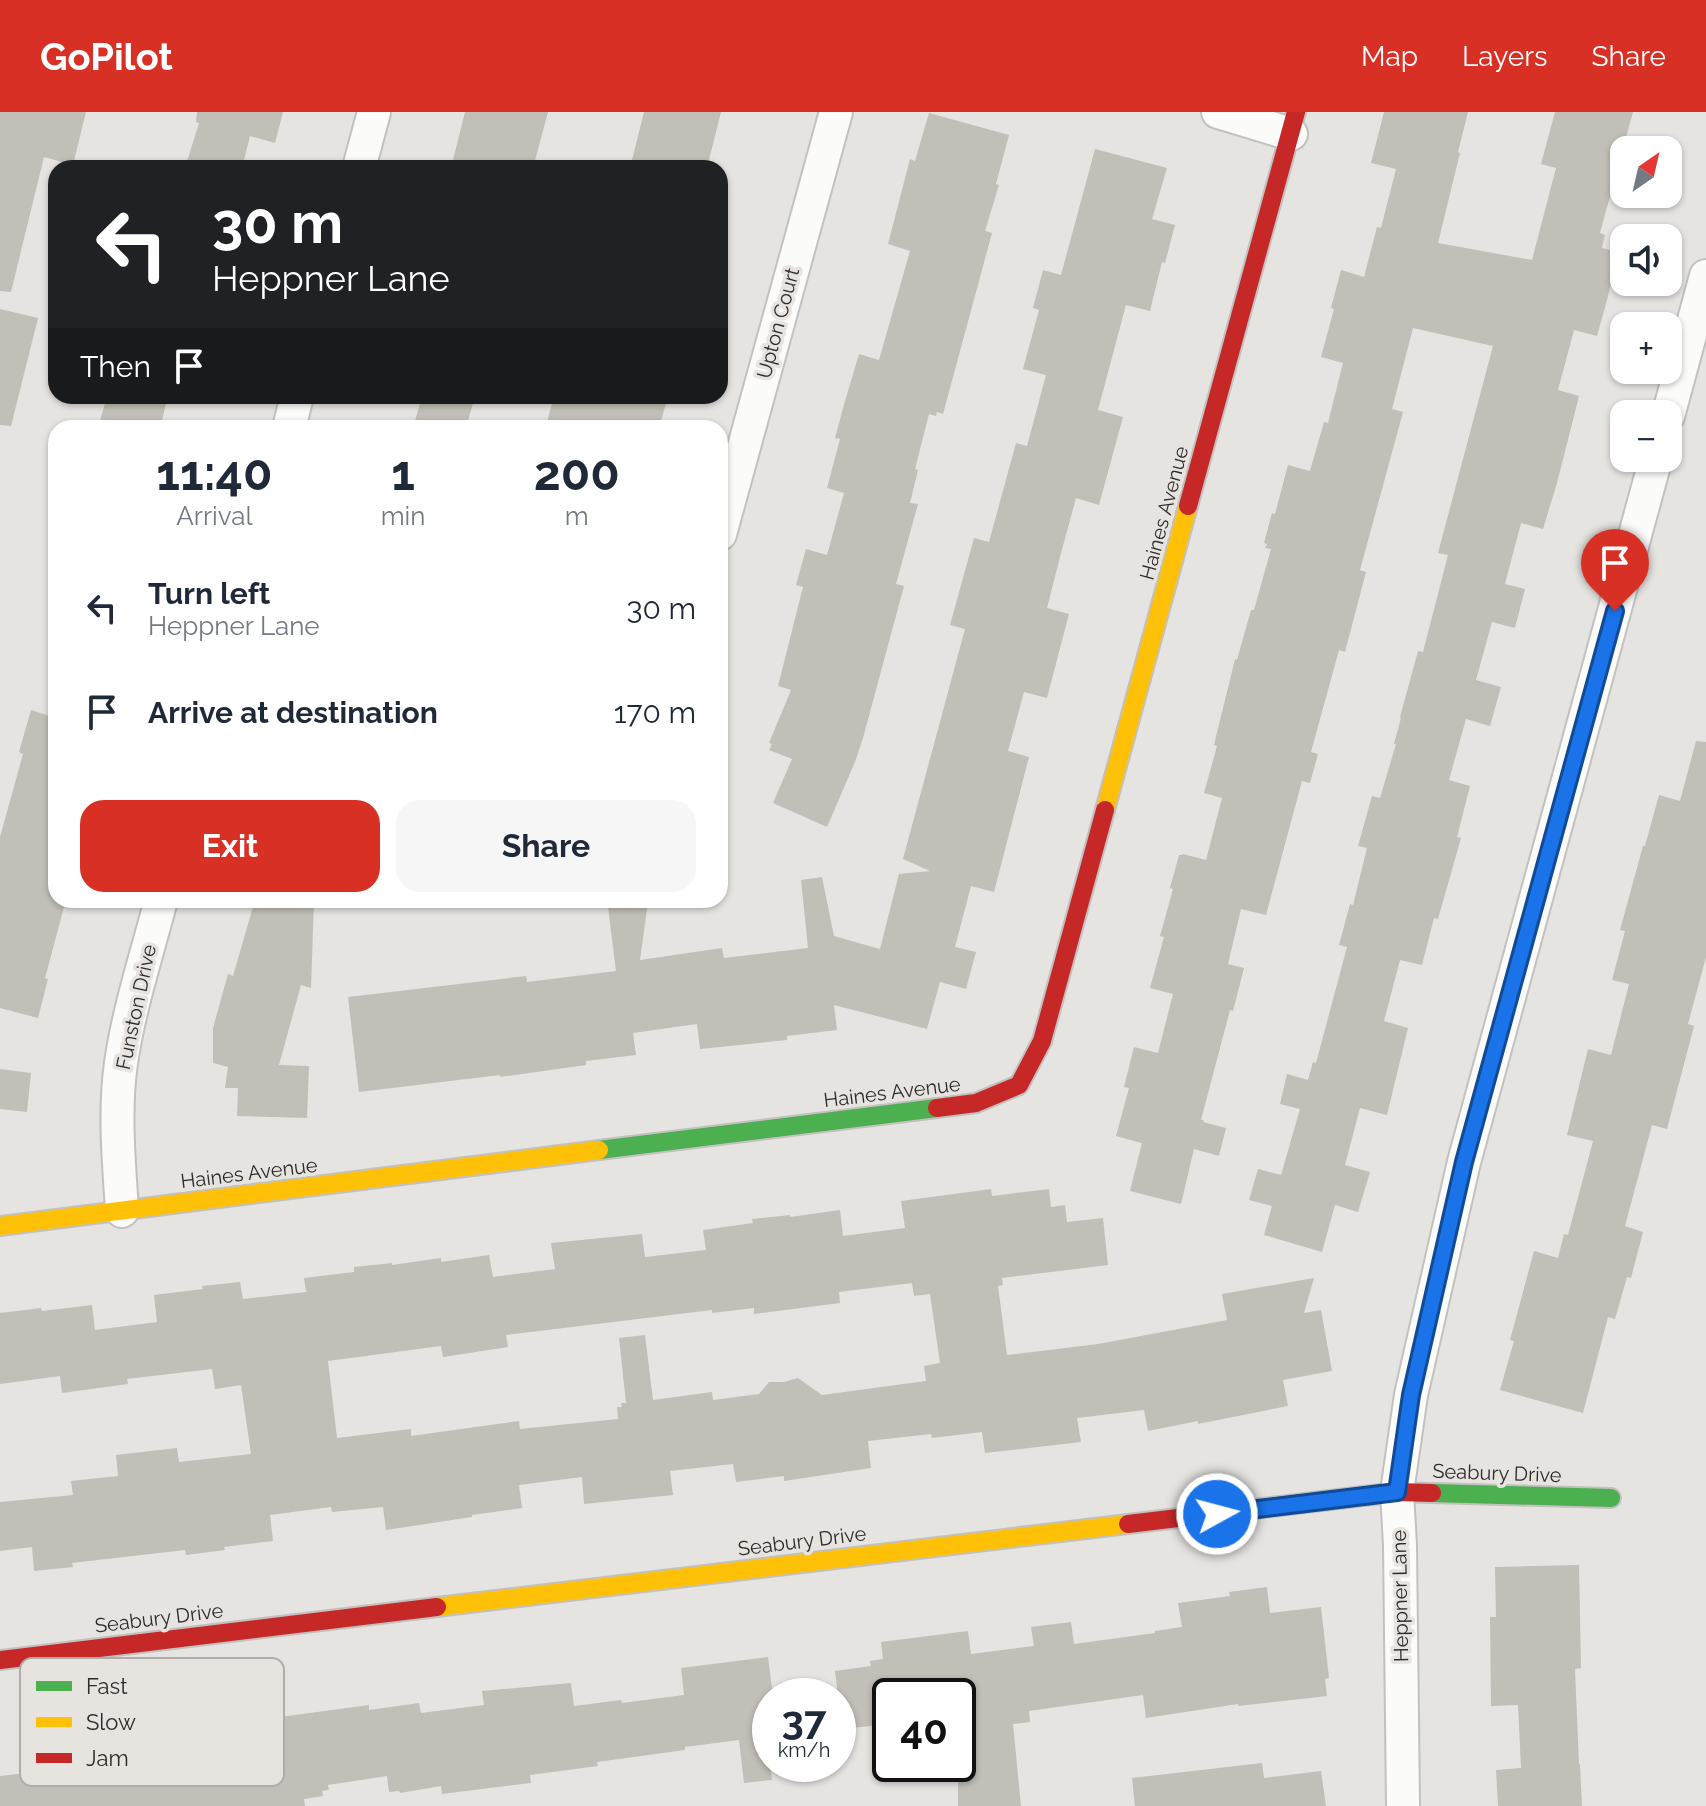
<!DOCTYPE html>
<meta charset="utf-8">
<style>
:root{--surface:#fff;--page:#f6f6f7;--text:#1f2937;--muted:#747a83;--accent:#d93025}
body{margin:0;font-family:Raleway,sans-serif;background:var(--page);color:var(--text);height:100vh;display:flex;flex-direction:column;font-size:30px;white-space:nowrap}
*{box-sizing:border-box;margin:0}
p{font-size:26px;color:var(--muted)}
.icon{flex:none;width:44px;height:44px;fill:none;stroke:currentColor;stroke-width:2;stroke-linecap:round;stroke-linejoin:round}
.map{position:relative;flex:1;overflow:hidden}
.drawer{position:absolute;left:48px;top:308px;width:680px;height:488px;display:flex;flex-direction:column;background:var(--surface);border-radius:24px;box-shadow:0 2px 6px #0004}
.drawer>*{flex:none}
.hud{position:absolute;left:48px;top:48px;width:680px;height:244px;border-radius:24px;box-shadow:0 2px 6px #0004;background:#202124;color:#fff;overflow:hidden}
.needle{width:52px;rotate:34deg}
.fabs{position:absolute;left:1610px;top:24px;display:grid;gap:16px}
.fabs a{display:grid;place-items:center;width:72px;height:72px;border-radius:16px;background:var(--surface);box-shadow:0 2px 6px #0004;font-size:40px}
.speed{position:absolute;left:752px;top:1566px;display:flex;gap:16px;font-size:40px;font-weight:700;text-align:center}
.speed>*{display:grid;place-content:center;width:104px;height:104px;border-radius:50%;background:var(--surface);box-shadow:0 2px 6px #0004;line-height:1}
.speed small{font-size:20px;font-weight:400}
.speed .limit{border:4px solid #111;border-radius:12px;background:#fff;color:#111}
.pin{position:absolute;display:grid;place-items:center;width:68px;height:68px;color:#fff;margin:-82px -34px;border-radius:50% 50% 50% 0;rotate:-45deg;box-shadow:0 0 8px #0007}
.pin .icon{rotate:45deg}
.me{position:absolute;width:88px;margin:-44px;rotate:83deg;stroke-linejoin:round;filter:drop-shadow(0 0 6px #0008)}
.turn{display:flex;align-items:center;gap:28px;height:168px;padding:0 32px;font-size:36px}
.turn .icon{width:104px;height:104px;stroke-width:2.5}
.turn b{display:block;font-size:56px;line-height:68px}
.then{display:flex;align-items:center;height:76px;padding:0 32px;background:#0003;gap:16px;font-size:30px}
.eta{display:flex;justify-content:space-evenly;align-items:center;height:136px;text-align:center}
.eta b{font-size:48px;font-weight:700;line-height:56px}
.cta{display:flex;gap:16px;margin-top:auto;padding:16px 32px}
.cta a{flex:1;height:92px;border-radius:24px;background:var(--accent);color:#fff;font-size:32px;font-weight:700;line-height:92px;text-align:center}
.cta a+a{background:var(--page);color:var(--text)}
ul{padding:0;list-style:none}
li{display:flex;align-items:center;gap:24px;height:104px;padding:0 32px}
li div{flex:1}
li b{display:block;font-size:30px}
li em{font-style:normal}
header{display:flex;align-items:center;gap:48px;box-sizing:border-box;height:112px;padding:0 40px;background:var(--accent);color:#fff}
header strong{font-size:38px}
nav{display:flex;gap:44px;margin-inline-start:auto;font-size:28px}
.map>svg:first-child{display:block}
.building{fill:#c1bfb7;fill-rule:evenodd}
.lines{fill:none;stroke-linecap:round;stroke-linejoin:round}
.street-casing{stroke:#c3c1bf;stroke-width:36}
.fast-casing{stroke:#c3c1bf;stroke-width:22}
.slow-casing{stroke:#c3c1bf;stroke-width:22}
.jam-casing{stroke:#c3c1bf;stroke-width:22}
.street{stroke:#fbfbfa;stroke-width:32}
.fast{stroke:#4caf50;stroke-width:18}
.slow{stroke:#ffc107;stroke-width:18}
.jam{stroke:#c62828;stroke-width:18}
.route-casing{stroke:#114b97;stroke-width:20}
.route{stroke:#1a73e8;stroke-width:14}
.labels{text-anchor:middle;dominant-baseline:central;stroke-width:7;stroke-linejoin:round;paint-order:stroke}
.street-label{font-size:20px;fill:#2c2b2a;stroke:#e7e4e0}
.key{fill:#e7e4e0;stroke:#afaca9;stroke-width:2}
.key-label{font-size:22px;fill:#2c2b2a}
</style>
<header>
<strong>GoPilot</strong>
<nav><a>Map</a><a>Layers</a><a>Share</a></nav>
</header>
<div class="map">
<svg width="1706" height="1694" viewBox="0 0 1706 1694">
<rect width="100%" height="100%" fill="#e6e4e1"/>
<path class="building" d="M0,0H86L73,53L44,45L11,180L0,179Z
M197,0H283L275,31L250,24L242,56H185L199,11L196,10Z
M465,0H548L533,56H451Z
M644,0H721L707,56H630Z
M1384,0H1468L1458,40L1460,41L1438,131L1532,148L1556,56L1541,52L1555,0H1633L1600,121L1605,123L1602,136L1619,140L1607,188L1597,224L1574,218L1558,278L1579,284L1557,371L1543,417L1521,411L1505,472L1525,477L1515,516L1492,510L1476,568L1501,575L1490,614L1466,607L1449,668L1470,674L1457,725L1461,726L1438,807L1434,806L1422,853L1400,848L1384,909L1408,916L1387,1003L1360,996L1345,1053L1370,1060L1358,1100L1335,1093L1322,1140L1264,1123L1272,1094L1249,1088L1258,1057L1281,1063L1300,997L1280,992L1287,962L1308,968L1313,950L1316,951L1347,835L1339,833L1350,792L1353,793L1367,736L1358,734L1372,684L1380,686L1396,632H1394L1401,606L1400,605L1418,539L1423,540L1448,443L1438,441L1493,234L1413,216L1392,297L1403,300L1360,458L1366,460L1345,540L1339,538L1311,640L1318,642L1310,671L1302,669L1266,803L1241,797L1228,852L1244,856L1233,899L1230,898L1201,1008H1204L1203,1010L1226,1016L1219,1044L1194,1037L1181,1092L1130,1079L1142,1031L1116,1024L1129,976L1124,975L1134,935L1158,941L1173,882L1150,876L1164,825L1160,824L1173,777L1170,776L1179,743H1182L1183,742L1206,748L1222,686L1204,681L1217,634L1214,633L1235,547L1237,548L1251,498H1254L1271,437L1265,436L1267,432L1264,431L1272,401L1275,402L1288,353L1310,359L1324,310L1328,311L1343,251L1321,245L1334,197L1331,196L1341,158L1364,165L1377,115L1381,116L1396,57L1371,51Z
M929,1L1009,23L996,72L999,73L985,119L992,121L943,302L937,300L936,304L929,302L915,357L918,358L910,391L918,392L896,472L904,474L863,626L855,650L827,715L773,691L792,647L769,638L772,632L769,631L791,578L778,574L803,475L796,473L806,437L827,443L844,381L827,376L840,327L835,326L845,289L859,242L879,248L910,139L888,132L910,47L915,49Z
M1095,37L1167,56L1152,107L1175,113L1165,151L1162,150L1150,199L1126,193L1098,298L1123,305L1099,393L1076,386L1060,445L1047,496L1069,502L1047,586L1024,580L1008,639L1029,645L994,780L971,774L955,835L976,840L966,877L940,870L927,917L834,893L837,918L787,924V928L700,937L697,912L633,921L636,943L586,949V953L500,965V963L359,980L348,885L526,864L527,870L616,859L608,795L648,790L640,848L722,836L724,846L808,836L801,768L822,765L834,824L880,837L899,762L930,759L903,747L965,517L950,513L974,426L989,430L1016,331L1027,334L1046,263L1023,257L1039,198L1033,196L1043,158L1061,163Z
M0,197L38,206L11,314L0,313Z
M107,284H168L160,316H98Z
M422,284H475L466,316H413Z
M554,284H668L659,316H569L547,310Z
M31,598L56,606V788H66L45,866L48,867L38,906L0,896V725L23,642L19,640Z
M1696,629L1706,630V845L1688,912L1694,914L1667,1017L1652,1013L1625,1114L1643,1120L1631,1166L1627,1165L1615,1207L1608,1205L1583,1301L1500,1278L1514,1229L1510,1228L1534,1139L1558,1146L1564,1122L1568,1123L1593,1029L1567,1023L1588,937L1611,943L1629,872L1612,868L1625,819L1620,818L1643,734H1645L1659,683L1680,689Z
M255,788H314L311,876L301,873L279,953L309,954L307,1006L237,1004L238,976H225L228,955L213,951V916L228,862L233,864Z
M0,957L31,961L27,1000L0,997Z
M991,1077L992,1084L1049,1077L1051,1095L1065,1093L1067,1110L1103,1106L1108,1153L1002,1166L1003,1173L998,1174L1007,1243L1098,1232L1227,1208L1222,1182L1314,1166L1304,1201L1321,1198L1332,1259L1283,1268L1288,1294L1198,1312V1309L1148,1319L1144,1298L1077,1306L1081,1330L985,1341L982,1320L932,1326L931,1322L868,1329L871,1356L784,1369V1364L736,1370L733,1352L670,1359L673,1383L584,1392L582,1365L519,1373L522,1396L472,1403V1405L386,1418L383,1395L332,1400L331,1395L270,1403L273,1429L224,1435L225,1438L186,1443L185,1438L72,1451L73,1455L34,1459L32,1435L0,1439V1390L73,1383L71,1369L118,1364L116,1343L177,1336L179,1350L251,1342L241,1273L215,1277L212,1257L127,1267L128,1272L62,1281L60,1264L0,1272V1201L41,1196L42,1199L92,1193L95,1218L157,1210L154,1183L203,1177L202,1174L240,1170L243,1187L306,1180L304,1166L354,1160V1155L392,1151V1153L441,1146V1150L489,1143L493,1165L555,1157L551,1131L642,1122L645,1145L706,1138L703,1118L753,1111L752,1107L790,1103V1105L840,1098L843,1124L905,1116L901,1089ZM912,1171L914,1184L930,1182L940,1251L924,1254L926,1269L822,1283L798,1266L784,1270H769L759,1282L713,1288L712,1280L653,1288L645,1223L619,1226L626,1291H621L622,1295H617L618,1307L520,1317L519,1309L411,1324V1317L337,1326L328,1249L441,1234L443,1245L508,1235L506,1223L712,1198V1201L754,1196V1202L840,1191L839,1180Z
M1579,1453L1581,1556L1575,1557L1579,1652H1580L1582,1694H1498L1496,1658L1521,1656L1518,1593L1491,1594L1490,1505H1496L1495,1455Z
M1267,1475L1270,1501L1321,1495L1329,1566L1325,1567L1327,1584L1238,1594V1592L1146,1606L1143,1583L1029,1599L1030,1610L1013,1612L1021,1694H958V1584H890V1612L842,1617L835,1559L871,1554L870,1549L883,1547L881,1530L968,1519L971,1542L1034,1534L1031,1515L1071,1510L1074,1532L1155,1521V1519L1182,1515L1178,1491L1230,1484L1229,1480Z
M768,1545L773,1584H770V1652L772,1668L744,1671L739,1628L685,1635V1638L597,1650L598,1654L530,1663L531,1671L442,1682L441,1674L400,1681L399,1679L389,1680L387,1664L328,1673L329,1678L322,1679L323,1684L304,1687L305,1694H0V1664L83,1654L80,1630L169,1618L171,1636L185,1634L187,1650L257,1640L256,1633L284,1630L280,1605L369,1593V1598L419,1591L421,1601L484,1593L482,1579L571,1571L574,1594L621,1588L622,1591L684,1583L681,1556Z
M1262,1651L1264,1666L1321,1659L1326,1694H1135L1132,1666Z"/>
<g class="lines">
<g class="street-casing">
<path id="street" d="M1218,0L1291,22
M359,56L374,0
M1668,304L1706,164
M289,316L297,284
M720,422L836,0
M122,1099C119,1050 114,1000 121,951C129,896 147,842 161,788
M1403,1694L1400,1433L1397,1380L1411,1283L1464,1050L1656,346"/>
</g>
<g class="fast-casing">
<path id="fast" d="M599,1038L937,996
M1432,1381L1611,1386"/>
</g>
<g class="slow-casing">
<path id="slow" d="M1105,698L1188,394
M0,1114L599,1038
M437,1495L1128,1412"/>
</g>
<g class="jam-casing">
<path id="jam" d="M1188,394L1296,0
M937,996L976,991L1019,973L1042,929L1105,698
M1128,1412L1397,1380L1432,1381
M0,1548L437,1495"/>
</g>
<use href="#street" class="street"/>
<use href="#fast" class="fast"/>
<use href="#slow" class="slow"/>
<use href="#jam" class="jam"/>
</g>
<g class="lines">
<g class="route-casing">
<path id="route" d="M1217,1402L1397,1380L1411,1283L1464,1050L1615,499"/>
</g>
<use href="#route" class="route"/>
</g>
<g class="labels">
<g class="street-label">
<text transform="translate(778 211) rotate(-75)">Upton Court</text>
<text transform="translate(1164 401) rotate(-75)">Haines Avenue</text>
<text transform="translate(136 895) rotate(-78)">Funston Drive</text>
<text transform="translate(892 980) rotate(-7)">Haines Avenue</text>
<text transform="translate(249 1061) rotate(-7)">Haines Avenue</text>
<text transform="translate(1497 1361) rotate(2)">Seabury Drive</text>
<text transform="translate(802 1429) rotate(-7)">Seabury Drive</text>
<text transform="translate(1400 1484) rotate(-91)">Heppner Lane</text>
<text transform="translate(159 1506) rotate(-7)">Seabury Drive</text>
</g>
</g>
<rect x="20" y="1546" width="264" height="128" rx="12" class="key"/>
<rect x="36" y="1569" width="36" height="10" fill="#4caf50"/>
<rect x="36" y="1605" width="36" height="10" fill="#ffc107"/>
<rect x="36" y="1641" width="36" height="10" fill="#c62828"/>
<g class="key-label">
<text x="86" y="1582">Fast</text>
<text x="86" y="1618">Slow</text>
<text x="86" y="1654">Jam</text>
</g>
</svg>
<div class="fabs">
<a><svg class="needle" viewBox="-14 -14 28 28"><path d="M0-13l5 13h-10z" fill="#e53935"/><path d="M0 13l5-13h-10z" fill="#747a83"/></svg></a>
<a><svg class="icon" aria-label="sound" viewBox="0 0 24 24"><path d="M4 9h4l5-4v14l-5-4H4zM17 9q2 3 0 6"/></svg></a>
<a>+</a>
<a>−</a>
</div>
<div class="speed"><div>37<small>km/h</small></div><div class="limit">40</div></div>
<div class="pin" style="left:1615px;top:499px;background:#d93025"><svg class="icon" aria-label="arrive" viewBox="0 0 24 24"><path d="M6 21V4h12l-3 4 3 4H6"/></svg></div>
<svg class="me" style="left:1217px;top:1402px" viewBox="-20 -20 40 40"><circle r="17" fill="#1a73e8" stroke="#fff" stroke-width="3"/><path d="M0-11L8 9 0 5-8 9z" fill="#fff"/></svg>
<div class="hud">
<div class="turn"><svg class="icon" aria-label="left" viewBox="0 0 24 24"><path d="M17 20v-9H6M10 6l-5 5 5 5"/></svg><div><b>30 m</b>Heppner Lane</div></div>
<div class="then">Then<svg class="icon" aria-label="arrive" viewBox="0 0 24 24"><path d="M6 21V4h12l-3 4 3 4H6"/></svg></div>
</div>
<section class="drawer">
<div class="eta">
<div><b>11:40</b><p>Arrival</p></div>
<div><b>1</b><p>min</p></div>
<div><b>200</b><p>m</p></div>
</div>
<ul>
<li><svg class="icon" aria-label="left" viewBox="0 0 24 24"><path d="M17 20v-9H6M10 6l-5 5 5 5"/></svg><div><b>Turn left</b><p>Heppner Lane</p></div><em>30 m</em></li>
<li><svg class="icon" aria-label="arrive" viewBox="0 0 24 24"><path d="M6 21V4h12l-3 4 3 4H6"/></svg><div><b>Arrive at destination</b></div><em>170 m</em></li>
</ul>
<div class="cta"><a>Exit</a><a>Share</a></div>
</section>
</div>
